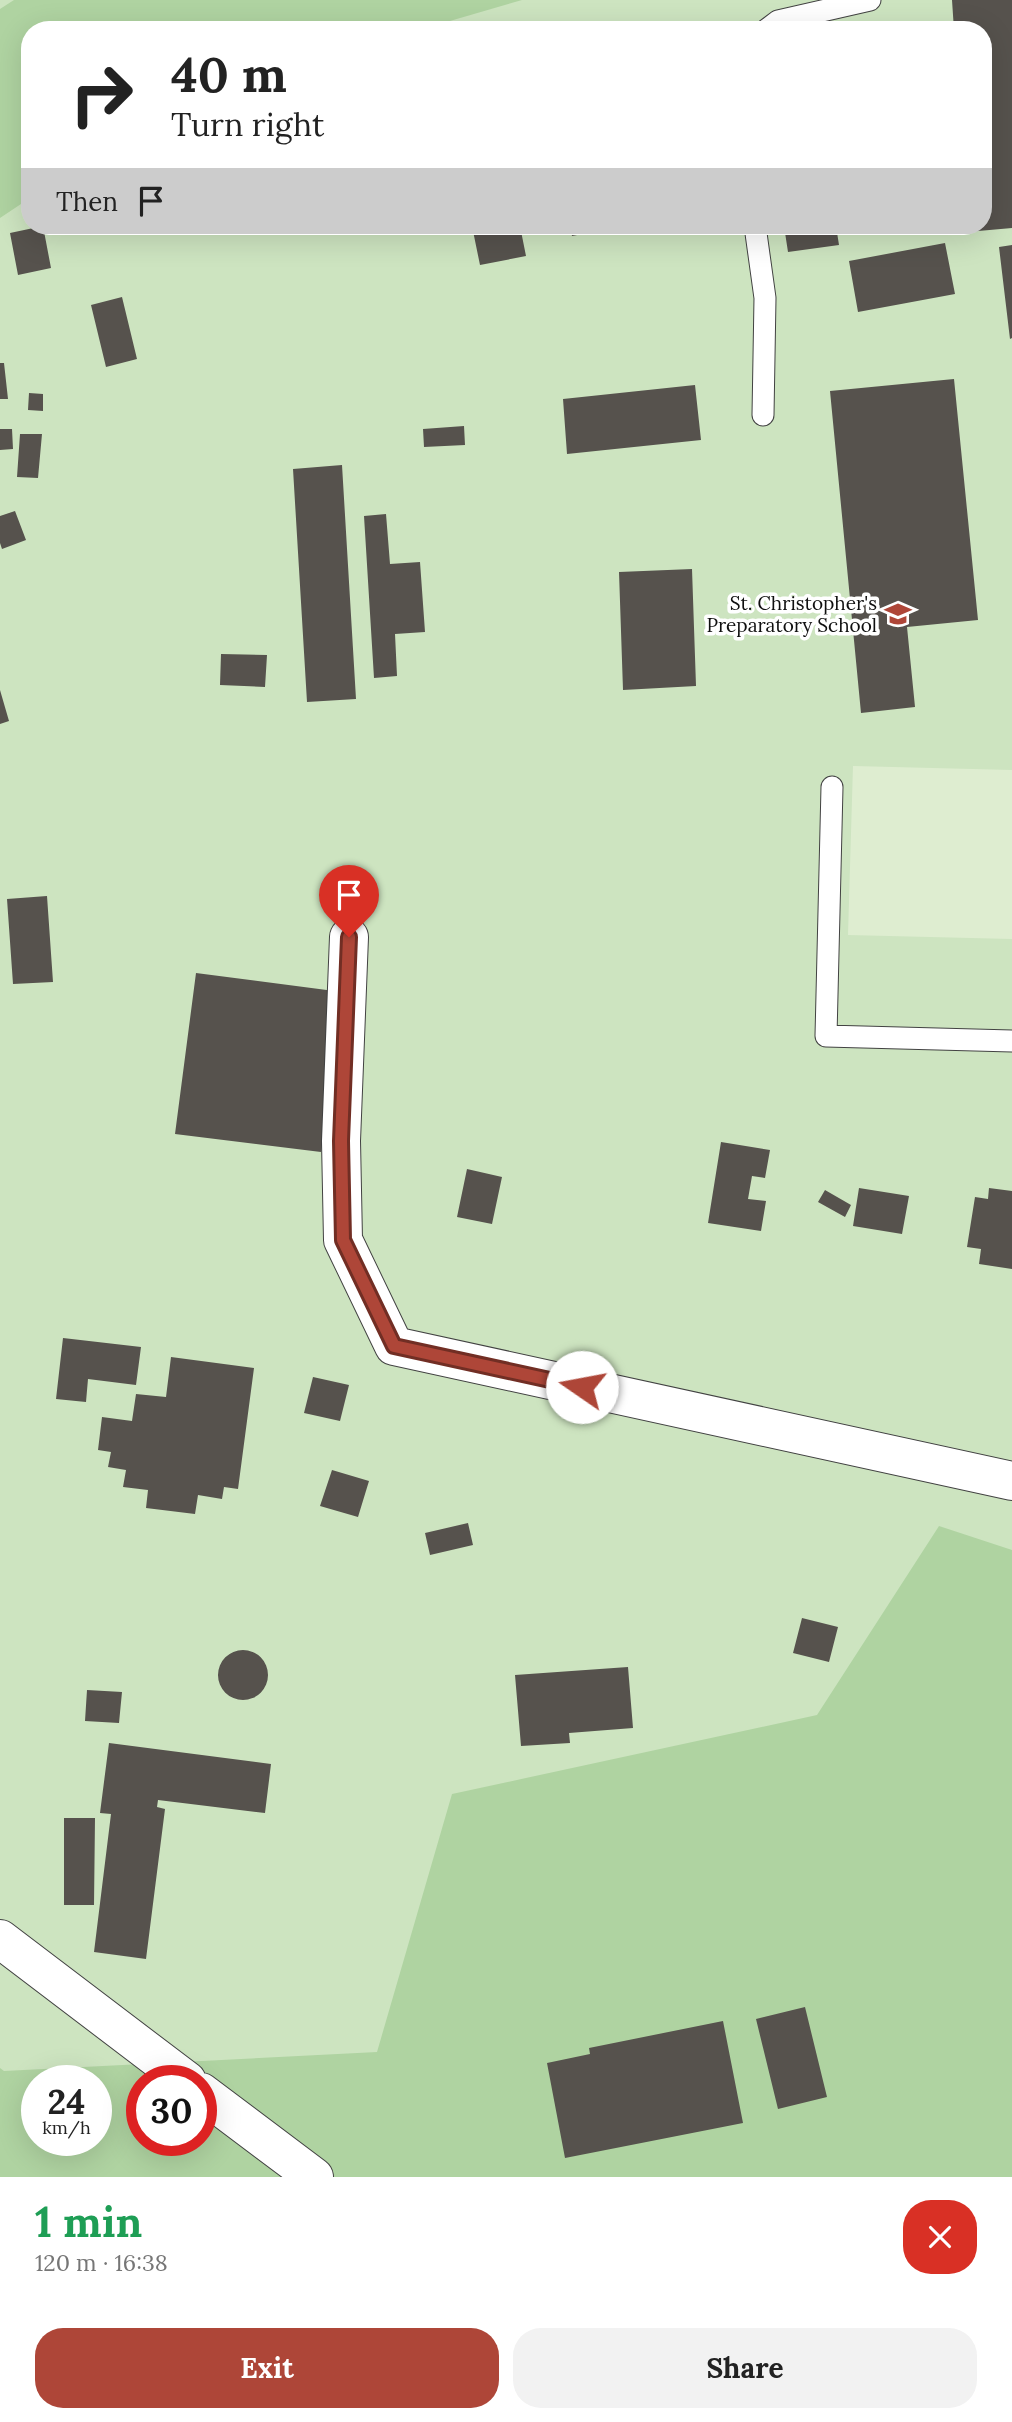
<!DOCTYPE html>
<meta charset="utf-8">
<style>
:root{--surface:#fff;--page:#f2f2f2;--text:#222;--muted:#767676;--accent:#ae4638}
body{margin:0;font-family:Lora,serif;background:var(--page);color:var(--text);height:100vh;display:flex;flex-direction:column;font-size:26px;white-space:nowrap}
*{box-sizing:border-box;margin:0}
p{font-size:23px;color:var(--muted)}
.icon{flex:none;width:38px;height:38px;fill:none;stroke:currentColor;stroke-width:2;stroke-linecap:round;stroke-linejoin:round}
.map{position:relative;height:2177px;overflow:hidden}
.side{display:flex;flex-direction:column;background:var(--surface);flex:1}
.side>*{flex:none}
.hud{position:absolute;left:21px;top:21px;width:971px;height:214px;border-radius:28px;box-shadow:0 7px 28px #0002;background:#fff;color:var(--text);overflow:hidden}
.speed{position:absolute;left:21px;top:2065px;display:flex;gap:14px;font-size:35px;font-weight:700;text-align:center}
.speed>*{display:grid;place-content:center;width:91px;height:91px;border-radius:50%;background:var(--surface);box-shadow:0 7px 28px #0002;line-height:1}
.speed small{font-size:18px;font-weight:400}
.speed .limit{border:10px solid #d22;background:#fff;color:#111}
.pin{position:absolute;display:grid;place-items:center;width:60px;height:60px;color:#fff;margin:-72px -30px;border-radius:50% 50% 50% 0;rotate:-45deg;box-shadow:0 0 7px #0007}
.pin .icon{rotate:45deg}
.me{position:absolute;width:77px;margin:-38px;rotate:282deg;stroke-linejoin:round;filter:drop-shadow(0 0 5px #0008)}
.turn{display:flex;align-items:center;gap:24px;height:147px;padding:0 35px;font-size:32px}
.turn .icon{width:91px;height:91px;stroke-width:2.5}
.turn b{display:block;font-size:49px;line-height:60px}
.then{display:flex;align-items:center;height:66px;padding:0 35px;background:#0003;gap:14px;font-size:26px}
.round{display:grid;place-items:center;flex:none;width:74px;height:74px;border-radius:28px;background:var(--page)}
.summary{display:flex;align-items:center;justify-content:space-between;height:119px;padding:0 35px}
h1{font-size:42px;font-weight:700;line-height:52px;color:#1e9e55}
.primary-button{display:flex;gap:14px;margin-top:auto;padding:14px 35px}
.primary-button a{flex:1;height:80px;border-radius:28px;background:var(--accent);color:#fff;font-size:28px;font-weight:700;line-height:80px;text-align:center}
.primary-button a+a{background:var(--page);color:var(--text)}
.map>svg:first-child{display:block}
.green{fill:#cde4c0;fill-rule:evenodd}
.forest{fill:#afd3a1;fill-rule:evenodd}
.pitch{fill:#deedd0}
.building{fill:#56524d}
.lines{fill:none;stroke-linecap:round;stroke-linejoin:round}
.lane-casing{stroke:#424242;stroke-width:23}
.street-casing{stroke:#424242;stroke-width:40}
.lane{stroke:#fff;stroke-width:21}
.street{stroke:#fff;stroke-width:38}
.route-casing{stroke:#712e24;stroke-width:18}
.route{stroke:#ae4638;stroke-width:12}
.labels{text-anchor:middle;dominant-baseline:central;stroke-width:7;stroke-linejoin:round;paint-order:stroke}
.poi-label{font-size:19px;fill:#0f0f0f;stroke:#fff;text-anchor:end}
</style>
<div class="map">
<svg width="1012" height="2177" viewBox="0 0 1012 2177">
<rect width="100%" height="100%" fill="#fdfdf3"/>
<path class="green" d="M0,0H1012V2177H0ZM30,30H984V226H30ZM37,2081H96V2140H37ZM142,2081H201V2140H142Z"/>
<path class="forest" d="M14,0H522L419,30H30V198L0,218V9Z
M939,1526L1012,1550V2177H0V2068L4,2071L377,2052L452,1794L817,1715ZM37,2081H96V2140H37ZM142,2081H201V2140H142Z"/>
<path class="pitch" d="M853,766L1012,770V939L848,935Z"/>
<path class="building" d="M952,0H1012V228L967,232L966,226H984V30H954Z
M43,226L51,268L18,275L10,233Z
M472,226H520L526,256L480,265Z
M570,226H618V227L572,236Z
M784,226H836L839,245L788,252Z
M945,243L955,294L858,312L849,261Z
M1012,245V338L1010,339L999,247Z
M122,297L137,359L106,367L91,305Z
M0,363H4L8,399H0Z
M954,379L978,620L907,627L915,707L861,713L830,391Z
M695,385L701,440L567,454L563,399Z
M29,393L43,394V411L28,410Z
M464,426L465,445L424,447L423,429Z
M0,429H12L13,449L0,450Z
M20,434H42L38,478L17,477Z
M342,465L356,699L307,702L293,469Z
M15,511L26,540L2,549L0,543V516Z
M386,514L390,564L420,562L425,632L395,634L397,676L374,678L364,516Z
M692,569L696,686L623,690L619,572Z
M221,654L267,655L265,687L220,685Z
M0,690L9,721L0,724Z
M47,896L53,982L13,984L7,899Z
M196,973L342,992L321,1152L175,1134Z
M721,1142L770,1150L765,1178L752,1176L748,1199L766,1201L761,1231L708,1223Z
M467,1169L502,1177L492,1224L457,1217Z
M859,1188L909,1196L902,1234L853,1226Z
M989,1188L1012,1191V1269L979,1264L981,1249L967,1247L975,1197L988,1199Z
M825,1190L851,1205L845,1217L818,1202Z
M63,1338L141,1347L136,1385L88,1379L86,1402L56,1399Z
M171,1357L254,1368L238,1489L224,1487L222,1499L198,1495L195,1514L146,1508L148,1490L123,1487L126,1470L108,1467L111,1452L98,1450L102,1417L132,1421L136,1394L166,1397Z
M313,1377L349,1385L340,1421L304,1413Z
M332,1470L369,1481L358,1517L320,1506Z
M468,1523L473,1545L430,1555L425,1533Z
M802,1618L838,1627L829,1662L793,1653Z
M218 1675a25 25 0 1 1 50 0a25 25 0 1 1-50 0Z
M628,1667L633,1728L569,1733L570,1743L521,1746L515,1675Z
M87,1690L122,1692L119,1723L85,1721Z
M109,1743L271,1764L265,1813L158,1800L157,1807L165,1809L146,1959L94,1952L111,1814L100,1813Z
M64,1818H95L94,1905H64Z
M805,2007L827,2097L778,2109L756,2019Z
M723,2021L743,2123L565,2158L547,2063L590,2054L589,2048Z"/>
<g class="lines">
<g class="lane-casing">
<path id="lane" d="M766,30L778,21L870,0
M755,226L765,298L763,415
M832,787L826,1036L1012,1041"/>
</g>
<g class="street-casing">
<path id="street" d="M349,937L341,1141L343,1240L394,1346L1012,1481
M0,1939L187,2081
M201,2092L314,2177"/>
</g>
<use href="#lane" class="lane"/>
<use href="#street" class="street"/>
</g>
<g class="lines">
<g class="route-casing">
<path id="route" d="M349,937L341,1141L343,1240L394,1346L582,1387"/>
</g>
<use href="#route" class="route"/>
</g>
<defs>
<g id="school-bare" transform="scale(2.1)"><path d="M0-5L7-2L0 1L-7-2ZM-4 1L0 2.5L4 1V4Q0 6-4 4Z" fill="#ae4638" stroke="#fff" stroke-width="2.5" paint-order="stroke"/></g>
</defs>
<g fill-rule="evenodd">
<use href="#school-bare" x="898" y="614"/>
</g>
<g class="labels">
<g class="poi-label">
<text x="877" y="603">St. Christopher's<tspan x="877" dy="22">Preparatory School</tspan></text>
</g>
</g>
</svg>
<div class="speed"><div>24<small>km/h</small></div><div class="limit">30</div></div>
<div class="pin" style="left:349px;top:937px;background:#d93025"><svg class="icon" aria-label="arrive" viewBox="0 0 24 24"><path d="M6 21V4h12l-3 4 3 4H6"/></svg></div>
<svg class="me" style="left:582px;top:1387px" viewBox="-20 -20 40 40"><circle r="19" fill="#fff"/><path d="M0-13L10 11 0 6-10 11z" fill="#ae4638"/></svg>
<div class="hud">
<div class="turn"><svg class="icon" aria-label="right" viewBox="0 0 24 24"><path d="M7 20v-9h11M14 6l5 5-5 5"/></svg><div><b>40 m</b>Turn right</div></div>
<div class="then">Then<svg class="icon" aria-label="arrive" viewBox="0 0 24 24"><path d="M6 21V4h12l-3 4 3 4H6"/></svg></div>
</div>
</div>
<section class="side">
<div class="summary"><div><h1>1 min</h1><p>120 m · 16:38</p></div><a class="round" style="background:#d93025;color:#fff"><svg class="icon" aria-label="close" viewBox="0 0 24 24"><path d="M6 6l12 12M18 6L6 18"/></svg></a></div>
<div class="primary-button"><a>Exit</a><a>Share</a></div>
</section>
